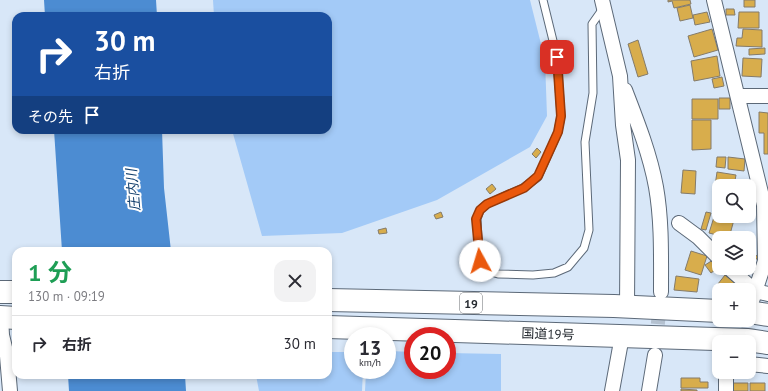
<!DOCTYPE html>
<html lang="ja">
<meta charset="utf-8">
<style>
:root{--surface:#fff;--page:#f2f2f3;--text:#2b2b33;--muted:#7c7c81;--line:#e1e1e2}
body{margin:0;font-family:"PT Sans","Noto Sans JP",sans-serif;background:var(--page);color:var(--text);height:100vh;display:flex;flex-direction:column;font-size:15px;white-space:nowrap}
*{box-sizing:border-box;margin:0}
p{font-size:13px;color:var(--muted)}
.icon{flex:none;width:22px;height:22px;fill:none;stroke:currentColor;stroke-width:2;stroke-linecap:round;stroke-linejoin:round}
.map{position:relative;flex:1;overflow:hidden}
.side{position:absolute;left:12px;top:247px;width:320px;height:132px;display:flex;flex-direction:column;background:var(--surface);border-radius:12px;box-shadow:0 2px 6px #0003}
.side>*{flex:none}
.hud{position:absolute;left:12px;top:12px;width:320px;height:122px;border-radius:12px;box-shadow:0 2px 6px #0003;background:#1a4fa0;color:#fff;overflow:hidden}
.controls{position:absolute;left:712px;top:179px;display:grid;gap:8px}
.controls a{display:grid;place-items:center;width:44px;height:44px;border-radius:8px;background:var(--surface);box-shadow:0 2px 6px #0003;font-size:20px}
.speed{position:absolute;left:344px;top:327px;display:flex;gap:8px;font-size:20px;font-weight:700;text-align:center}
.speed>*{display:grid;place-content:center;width:52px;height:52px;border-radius:50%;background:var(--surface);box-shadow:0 2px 6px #0003;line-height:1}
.speed small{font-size:10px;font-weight:400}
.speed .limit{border:6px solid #d22;background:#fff;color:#111}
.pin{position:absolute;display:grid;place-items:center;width:34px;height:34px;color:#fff;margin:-17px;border-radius:8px;box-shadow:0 2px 6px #0006}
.me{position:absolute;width:44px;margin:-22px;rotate:354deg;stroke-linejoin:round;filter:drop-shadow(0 0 3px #0008)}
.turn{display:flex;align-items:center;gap:14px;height:84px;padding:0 16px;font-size:18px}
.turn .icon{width:52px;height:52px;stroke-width:2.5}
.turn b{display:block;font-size:28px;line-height:34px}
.then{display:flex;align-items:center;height:38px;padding:0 16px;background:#0003;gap:8px;font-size:15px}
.round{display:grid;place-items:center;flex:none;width:42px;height:42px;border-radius:12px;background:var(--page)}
.head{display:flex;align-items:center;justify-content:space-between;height:68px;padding:0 16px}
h1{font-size:24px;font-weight:700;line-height:30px;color:#1e9e55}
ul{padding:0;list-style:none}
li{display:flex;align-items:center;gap:12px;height:56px;padding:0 16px;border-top:1px solid var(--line)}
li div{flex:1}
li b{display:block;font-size:15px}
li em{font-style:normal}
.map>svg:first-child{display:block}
.green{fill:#a3caf7}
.water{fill:#4c8cd2}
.building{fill:#d8ad4c;stroke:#847b6a}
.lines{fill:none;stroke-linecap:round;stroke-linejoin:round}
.minor-tunnel{stroke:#b4c1d0;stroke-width:14;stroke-dasharray:14 7;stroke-linecap:butt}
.service-casing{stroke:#5c6978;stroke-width:9}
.minor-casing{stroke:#5c6978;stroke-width:16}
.trunk-casing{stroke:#5c6978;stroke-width:24}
.service{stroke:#fff;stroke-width:7}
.minor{stroke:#fff;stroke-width:14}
.trunk{stroke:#fff;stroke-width:22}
.route-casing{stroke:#983908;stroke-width:10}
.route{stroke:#ea580c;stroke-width:7}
.labels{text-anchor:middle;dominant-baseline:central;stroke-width:4;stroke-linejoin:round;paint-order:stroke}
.shield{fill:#fff;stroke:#666a6e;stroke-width:1}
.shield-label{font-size:12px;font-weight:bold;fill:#252a30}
.street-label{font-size:13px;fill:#252a30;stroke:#fff}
.water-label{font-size:14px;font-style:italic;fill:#13406e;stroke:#fff}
</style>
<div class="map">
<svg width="768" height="391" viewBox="0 0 768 391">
<rect width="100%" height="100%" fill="#d8e7f8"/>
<path class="green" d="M213,0H530L545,60L547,116L530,147L437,200L342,233L262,236L232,130H328V16H214Z
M389,351L413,352V370H447V353L501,354V391H365L366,372L368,370H387V353Z
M328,352H353V370H363L362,391H259L256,375H328Z"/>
<path class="water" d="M44,0H156L157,16H45Z
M54,130H162L164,188L171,251H62Z
M68,375H185L186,391H69Z"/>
<path class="building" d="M668,0H690L691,4L674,8L672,1L668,2Z
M744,0H755V7H744Z
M690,5L693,18L680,21L677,8Z
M726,9H734L735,15H726Z
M707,12L710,22L695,25L693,15Z
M739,12H759V28H738Z
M712,29L718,50L694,57L688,36Z
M743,29L762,30V47L736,46L737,38H742Z
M638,40L648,74L638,77L628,44Z
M765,48V54L749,55V49Z
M717,56L720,76L694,81L691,61Z
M743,58L762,59L761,77L742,76Z
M722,77L724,86L714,88L712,79Z
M719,98H730V109H719Z
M692,99H718V119H692Z
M759,112L768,113V154H764V133H759Z
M692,120H711V149L692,150Z
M537,148L541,152L536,158L532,154Z
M717,157H726L725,168L716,167Z
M728,157L745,159L744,171L728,169Z
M683,170L696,171L695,194L681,193Z
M717,172L736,175L734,186H719V194L714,193Z
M492,184L496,189L490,194L486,189Z
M749,188H751L754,198L749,199Z
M719,201V216H735L729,238L709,233Z
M441,212L443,217L436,219L434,215Z
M706,212L711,213L706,230L701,229Z
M386,228L387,233L379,234L378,230Z
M715,235L720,238L719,252L709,247Z
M749,249L758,257L749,268Z
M691,251L707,256L701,275L685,270Z
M713,260L718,268L711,273L705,265Z
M725,275L736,284L732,290H719V293L714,289Z
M676,276L699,279L697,292L674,290Z
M681,378H700V382H708V388H681Z
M732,383H748V391H732Z
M750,383H765V391H750Z
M681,389L697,390V391H681Z"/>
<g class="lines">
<path class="minor-tunnel" d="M747,342L751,305
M656,345L660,300"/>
<g class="service-casing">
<path id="service" d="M543,0L557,57L561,116L558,132L538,177L523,188L487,204L480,210L477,219L479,261L491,272L498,274L533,275L554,273L568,267L584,248L589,230L585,142L593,93L592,24L604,7"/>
</g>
<g class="minor-casing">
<path id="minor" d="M602,0L620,76L623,125L628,160L627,307
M714,0L764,205L765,261L752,301
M625,90C637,121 650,154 656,187C662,221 661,257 661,292
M738,96H768
M679,223L698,237L719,258
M729,268L755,291L768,294
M1,317L2,335L7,356L10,391
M749,364L768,366
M726,372V391
M612,391L622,336
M649,391L655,355"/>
</g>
<g class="trunk-casing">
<path id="trunk" d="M0,292H16
M328,300L614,306L719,311
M749,312L768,315
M0,317L16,318
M328,327L747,340L768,343"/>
</g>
<use href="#service" class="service"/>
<use href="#minor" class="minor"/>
<use href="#trunk" class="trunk"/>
</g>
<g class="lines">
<g class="route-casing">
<path id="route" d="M480,261L476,219L480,210L487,204L524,188L538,176L558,132L561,116L557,57"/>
</g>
<use href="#route" class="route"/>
</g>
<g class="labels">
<rect class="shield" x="460" y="293" width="22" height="20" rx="3"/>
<g class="shield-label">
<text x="471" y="303">19</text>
</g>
<g class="street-label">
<text transform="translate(548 334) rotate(2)">国道19号</text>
</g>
<g class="water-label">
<text transform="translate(133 190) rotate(-95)">庄内川</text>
</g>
</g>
</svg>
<div class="controls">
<a><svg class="icon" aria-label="search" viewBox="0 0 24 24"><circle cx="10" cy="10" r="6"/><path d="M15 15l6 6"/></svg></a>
<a><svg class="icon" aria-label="layers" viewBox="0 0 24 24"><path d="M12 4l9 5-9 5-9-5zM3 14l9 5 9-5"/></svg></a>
<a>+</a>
<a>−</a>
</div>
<div class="speed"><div>13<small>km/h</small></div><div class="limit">20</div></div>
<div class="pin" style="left:557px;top:57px;background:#d93025"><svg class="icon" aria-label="arrive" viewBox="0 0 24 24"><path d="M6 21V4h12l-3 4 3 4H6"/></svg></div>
<svg class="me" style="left:480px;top:261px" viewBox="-20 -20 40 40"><circle r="19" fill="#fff"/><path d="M0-13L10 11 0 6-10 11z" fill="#ea580c"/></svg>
<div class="hud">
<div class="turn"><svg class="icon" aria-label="right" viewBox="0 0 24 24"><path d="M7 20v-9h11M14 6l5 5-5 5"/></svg><div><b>30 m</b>右折</div></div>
<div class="then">その先<svg class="icon" aria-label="arrive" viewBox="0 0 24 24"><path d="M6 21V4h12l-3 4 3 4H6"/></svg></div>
</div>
<section class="side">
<div class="head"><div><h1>1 分</h1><p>130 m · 09:19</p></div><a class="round"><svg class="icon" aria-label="close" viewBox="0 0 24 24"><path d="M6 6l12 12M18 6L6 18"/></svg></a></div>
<ul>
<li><svg class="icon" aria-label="right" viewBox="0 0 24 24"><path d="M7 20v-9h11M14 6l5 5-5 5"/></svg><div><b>右折</b></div><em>30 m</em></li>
</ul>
</section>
</div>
